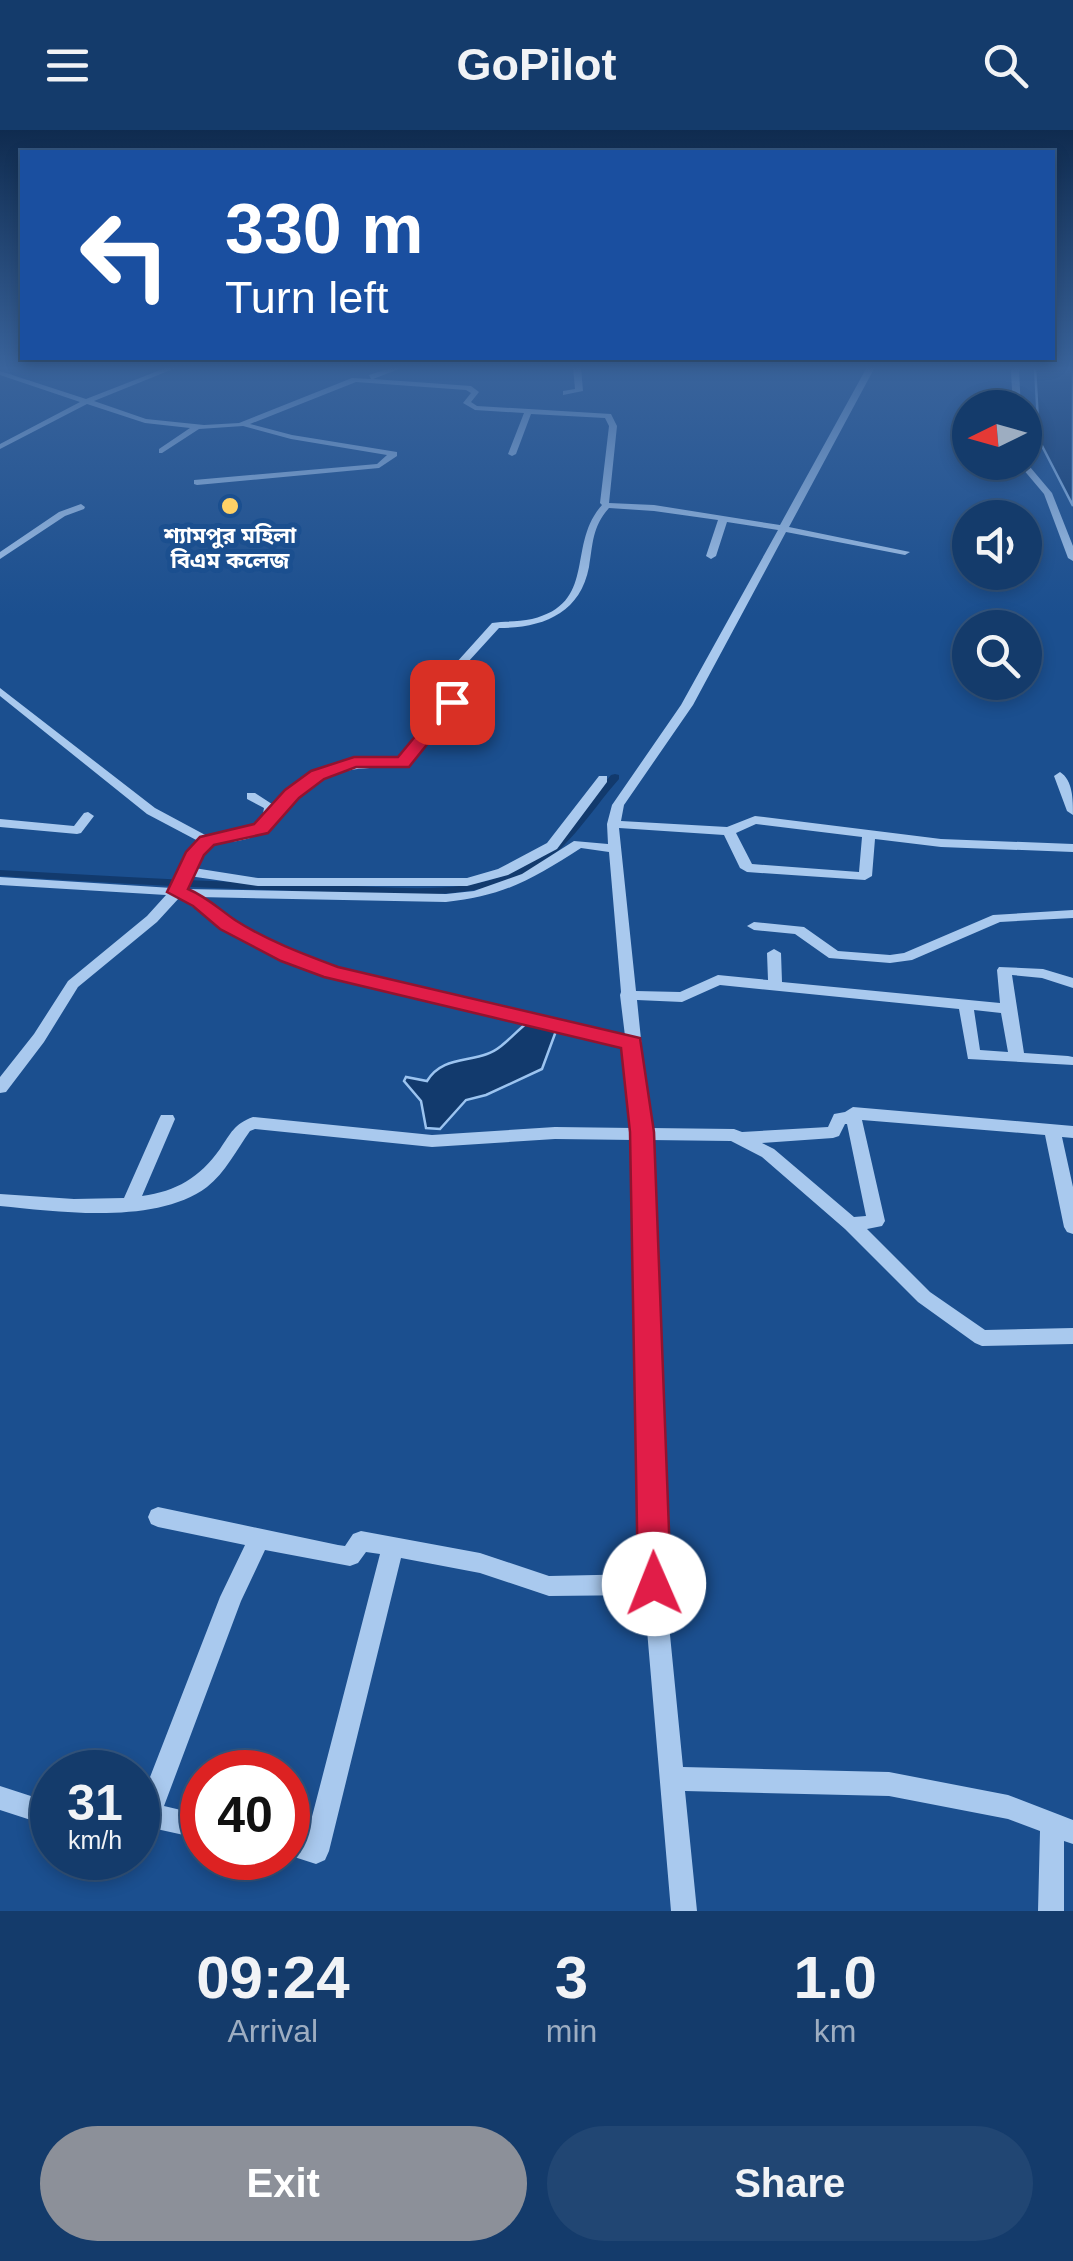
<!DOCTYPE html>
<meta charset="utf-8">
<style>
:root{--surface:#143b6b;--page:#214673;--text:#f1f3f6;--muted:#9dadc1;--line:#33557e;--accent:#8c9099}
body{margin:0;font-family:Helvetica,"Noto Sans Bengali",sans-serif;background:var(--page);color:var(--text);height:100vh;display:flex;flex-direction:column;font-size:38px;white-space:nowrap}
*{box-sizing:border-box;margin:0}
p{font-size:32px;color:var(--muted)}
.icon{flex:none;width:55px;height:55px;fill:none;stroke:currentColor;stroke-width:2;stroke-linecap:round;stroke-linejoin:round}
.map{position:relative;height:1781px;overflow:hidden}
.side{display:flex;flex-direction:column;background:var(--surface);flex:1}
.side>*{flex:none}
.top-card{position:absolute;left:20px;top:20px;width:1035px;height:210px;border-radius:0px;box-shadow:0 5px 15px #0003,0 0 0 2px var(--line);background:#1a4fa0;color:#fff;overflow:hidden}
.needle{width:65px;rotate:265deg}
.buttons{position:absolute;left:952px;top:260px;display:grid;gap:20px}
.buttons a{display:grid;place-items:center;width:90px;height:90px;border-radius:50%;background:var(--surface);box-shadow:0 5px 15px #0003,0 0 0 2px var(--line);font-size:50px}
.speed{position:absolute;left:30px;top:1620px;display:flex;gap:20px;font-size:50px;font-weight:700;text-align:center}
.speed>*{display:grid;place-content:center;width:130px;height:130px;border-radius:50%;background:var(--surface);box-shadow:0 5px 15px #0003,0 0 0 2px var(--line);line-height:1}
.speed small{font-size:25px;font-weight:400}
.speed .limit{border:15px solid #d22;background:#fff;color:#111}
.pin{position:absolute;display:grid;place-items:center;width:85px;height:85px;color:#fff;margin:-42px;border-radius:20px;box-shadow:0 5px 15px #0006}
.me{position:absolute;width:110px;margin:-55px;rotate:359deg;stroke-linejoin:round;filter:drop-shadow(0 0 8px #0008)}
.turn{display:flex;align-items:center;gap:35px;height:210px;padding:0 40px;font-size:45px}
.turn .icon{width:130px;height:130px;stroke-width:2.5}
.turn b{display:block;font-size:70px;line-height:85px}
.eta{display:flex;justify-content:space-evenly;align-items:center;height:170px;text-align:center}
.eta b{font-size:60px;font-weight:700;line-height:70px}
.action{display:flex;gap:20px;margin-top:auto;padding:20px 40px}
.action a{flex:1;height:115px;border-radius:60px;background:var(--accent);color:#fff;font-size:40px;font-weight:700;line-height:115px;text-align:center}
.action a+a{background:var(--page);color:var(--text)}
header{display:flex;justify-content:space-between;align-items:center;height:130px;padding:0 40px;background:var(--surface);font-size:45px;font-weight:700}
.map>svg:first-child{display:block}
.water{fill:#123a6d;stroke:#9cc4f0;stroke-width:2.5}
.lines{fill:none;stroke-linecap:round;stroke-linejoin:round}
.canal{fill:#123a6d;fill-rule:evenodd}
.minor{fill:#a9c9ee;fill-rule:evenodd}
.route{fill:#e11d48;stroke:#92132f;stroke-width:2.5}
.poi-dot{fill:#ffd166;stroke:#1b4f8f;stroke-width:4}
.labels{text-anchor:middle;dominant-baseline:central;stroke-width:10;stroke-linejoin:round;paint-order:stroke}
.far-poi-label{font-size:22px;font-weight:bold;fill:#fff;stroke:#1b4f8f}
</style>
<header><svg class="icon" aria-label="menu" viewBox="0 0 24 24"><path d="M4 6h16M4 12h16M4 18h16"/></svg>GoPilot<svg class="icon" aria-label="search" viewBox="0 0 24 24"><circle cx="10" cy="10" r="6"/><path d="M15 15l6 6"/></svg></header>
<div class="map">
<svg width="1073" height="1781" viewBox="0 0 1073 1781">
<rect width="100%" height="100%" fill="#1b4f8f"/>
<path class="water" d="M1035,237H1073V376L1039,310Z
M527,893L556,901L542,939L486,965L466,970L440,999L426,998L421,971L404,951L406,947L427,951C441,928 465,932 487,924C502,919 514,903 527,893Z"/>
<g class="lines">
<path class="canal" d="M615,644L619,645V649C589,683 565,726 523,745C463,773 390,763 327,762C218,759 109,753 0,746V740C111,746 223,753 335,755C393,757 461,766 515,741C557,721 582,679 611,645Z"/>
<path class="minor" d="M168,237H178L94,271L146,289L204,295L239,293L352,248L371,249L369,245L394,237H404L373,249L471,256L479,262L471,272L477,276L611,284L617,296L609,373L654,375L780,395L867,237H875L789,397L910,422L905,425L786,402L693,575L624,675L621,691L727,697L755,686L941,709L1073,714V722L941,717L875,709L872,746L865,750L747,742L740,738L724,705L619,698L636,861L680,862L718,845L768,850L767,823L774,819L781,823L782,852L1000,873L997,840L999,837L1043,839L1073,848V858L1042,848L1012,845L1024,923L1068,926L1073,927V935L968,929L959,879L720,855L682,872L637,870L650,998L734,999L742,1002L828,997L834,984L845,982L853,977L1073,996V1008L1062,1007L1073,1057V1104L1067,1102L1064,1097L1045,1005L862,990L885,1091L882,1096L867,1099L930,1162L985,1200L1073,1198V1214L982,1216L975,1213L918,1172L845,1099L762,1027L731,1011L650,1010L665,1454L683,1637L889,1642L1008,1665L1073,1690V1714L1064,1711V1781H1038L1040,1701L1008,1689L889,1666L685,1661L697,1781H671L644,1465L549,1466L480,1443L401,1428L329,1721L325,1730L316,1734L288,1725V1701L307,1706L380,1424L366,1422L358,1433L350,1436L265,1420L241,1471L164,1676L202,1685V1709L152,1698L138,1706V1678L220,1467L245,1415L158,1397L151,1394L148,1387L151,1380L158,1377L338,1415L345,1416L353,1404L361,1401L480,1423L549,1446L643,1444L634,1010L555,1009L432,1017L255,999L250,1001C237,1019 225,1043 207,1057C156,1095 60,1082 0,1076V1064L74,1069L124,1068L159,989L161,985H173L175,989L142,1066C177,1061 199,1048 220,1019C231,1003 234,994 253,987L432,1005L555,997L633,998L626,917L327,845L237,805L179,768L157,792L78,857L44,912L6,962L0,963V947L34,904L68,851L147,786L166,765L0,755V747L172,758L178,741L200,712L147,684L0,566V558L155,678L209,707L243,702L262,689L264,678L247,669V663H255L275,676C313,637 347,629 400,629L434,584L476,549V546L456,533L492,493C505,491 519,492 532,489C598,473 566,415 602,375L600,373L609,296L605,288L531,284L516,324L512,326L508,324L524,283L475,280L463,273L471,263L466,260L356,252L250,294L292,305L397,322V326L379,338L197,355L194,354V350L377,334L387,325L291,309L243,296L199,299L162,323H159V319L190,298L145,293L87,274L0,319V314L80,272L0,245V241L86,269ZM609,378L654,381L718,390L706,426L711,429L716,426L727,392L778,400L681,575L612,675L607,694L608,714L574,711L522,744L474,761L446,764L185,759L189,746L258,756H467L508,745L557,719L607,652V646H599L547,713L498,739L467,748H258L194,738L211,714C223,712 239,712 250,708C276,698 296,664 323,649C350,635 378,639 407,636L442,588L486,550V543L468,532L499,498C542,498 580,484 589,437C593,414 592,397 609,378ZM756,694L862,707L859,742L752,734L736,703ZM581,718L609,722L621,862L620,865L625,906L336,838L247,799L198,767L446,772C504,766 533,749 581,718ZM974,880L1001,883L1008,922L980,920ZM845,994H847L866,1086L854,1087L774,1019L762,1013L833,1008L839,1006Z
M573,237H581L583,261L563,265V261L575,259Z
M1014,237H1022L1019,241L1021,278H1013L1011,241Z
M1025,331L1052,363L1073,416V431L1068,428L1044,364L1017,332Z
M81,374L85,377L84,379L65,386L0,429V422L59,382Z
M1060,642C1073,650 1073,670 1073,685L1067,681L1054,646Z
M88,682L94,686L81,703L77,704L0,697V689L74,696L84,683Z
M1073,780V788L1000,792L912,830L890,833L829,828L795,804L754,800L747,796L754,792L804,797L838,821L890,825L904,823L993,785Z
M0,1656L37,1668H52V1692H37L0,1680Z"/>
</g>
<linearGradient id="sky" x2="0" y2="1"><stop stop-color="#0f2b4f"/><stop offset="0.49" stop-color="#39639b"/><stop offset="1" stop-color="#39639b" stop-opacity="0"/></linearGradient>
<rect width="1073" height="486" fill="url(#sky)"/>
<path class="route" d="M447,568L461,572L409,637H356L324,649L299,668L268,703L214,715L204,725L188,759C207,767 219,779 235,790C266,810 303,824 338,837L640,908L654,1002L671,1454L666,1465L654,1469L643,1465L638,1454L630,1002L621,918L324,847L281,831L220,799L193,776L167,762L186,722L200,707L254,694L285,660L311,641L354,627H398Z"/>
<circle class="poi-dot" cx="230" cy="376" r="10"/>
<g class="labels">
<g class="far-poi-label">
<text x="230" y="405">শ্যামপুর মহিলা<tspan x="230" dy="25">বিএম কলেজ</tspan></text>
</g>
</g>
</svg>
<div class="buttons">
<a><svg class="needle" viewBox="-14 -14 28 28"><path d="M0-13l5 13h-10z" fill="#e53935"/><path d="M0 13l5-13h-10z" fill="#9dadc1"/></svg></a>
<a><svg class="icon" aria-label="sound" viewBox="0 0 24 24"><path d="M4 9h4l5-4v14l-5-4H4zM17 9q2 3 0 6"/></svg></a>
<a><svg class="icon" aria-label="search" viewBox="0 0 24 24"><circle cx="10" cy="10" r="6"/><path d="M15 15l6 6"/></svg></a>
</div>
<div class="speed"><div>31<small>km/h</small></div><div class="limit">40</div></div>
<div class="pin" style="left:452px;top:572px;background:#d93025"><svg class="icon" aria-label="arrive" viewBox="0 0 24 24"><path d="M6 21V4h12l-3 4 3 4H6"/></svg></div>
<svg class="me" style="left:654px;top:1454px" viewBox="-20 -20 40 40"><circle r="19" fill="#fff"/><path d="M0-13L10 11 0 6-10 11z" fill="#e11d48"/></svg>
<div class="top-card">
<div class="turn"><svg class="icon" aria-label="left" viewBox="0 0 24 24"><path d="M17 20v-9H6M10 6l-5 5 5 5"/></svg><div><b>330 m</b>Turn left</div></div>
</div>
</div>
<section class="side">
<div class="eta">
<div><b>09:24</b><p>Arrival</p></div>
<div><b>3</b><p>min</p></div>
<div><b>1.0</b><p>km</p></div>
</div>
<div class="action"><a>Exit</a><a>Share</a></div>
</section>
